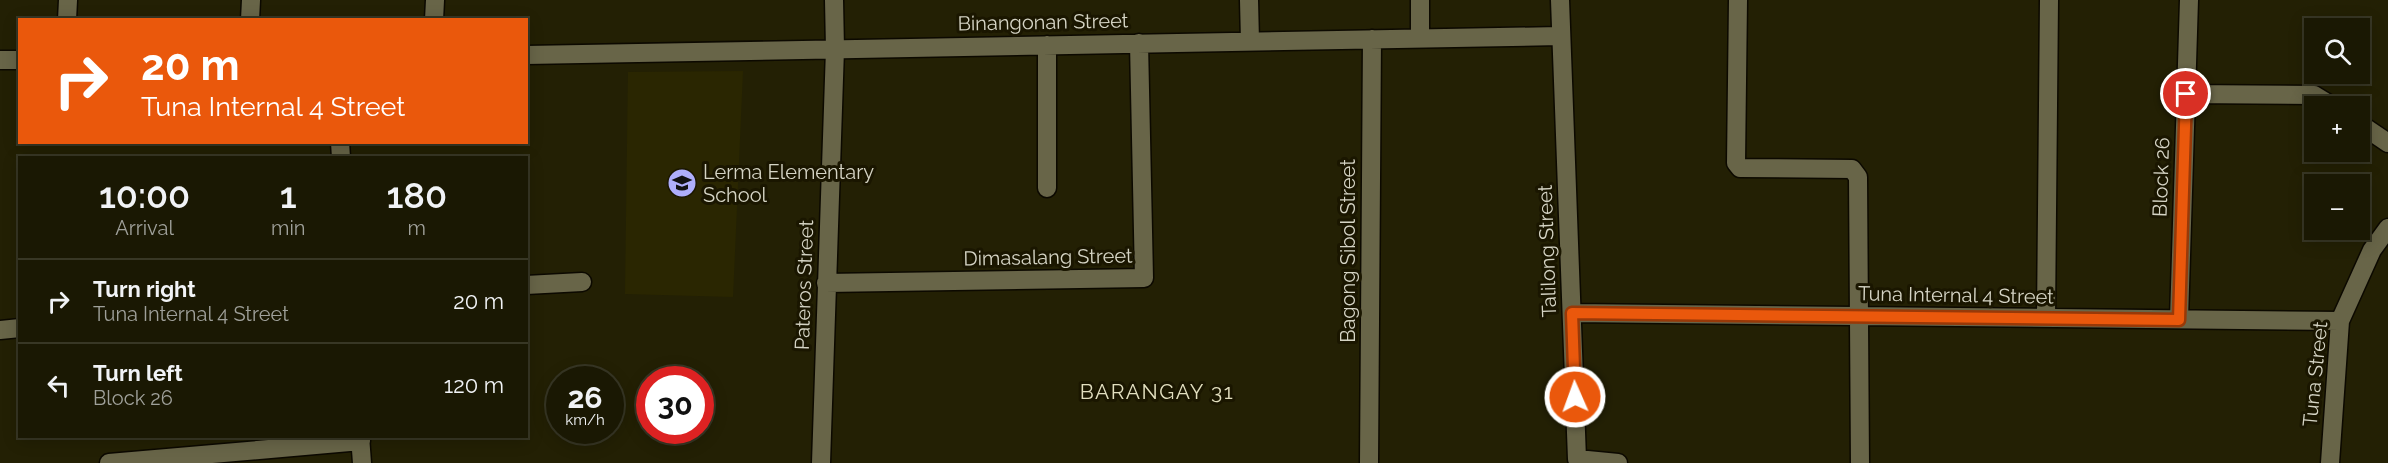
<!DOCTYPE html>
<meta charset="utf-8">
<style>
:root{--surface:#1a1803;--page:#23210d;--text:#f1f3f6;--muted:#9fa09a;--line:#383725}
body{margin:0;font-family:Raleway,sans-serif;background:var(--page);color:var(--text);height:100vh;display:flex;flex-direction:column;font-size:22px;white-space:nowrap}
*{box-sizing:border-box;margin:0}
p{font-size:20px;color:var(--muted)}
.icon{flex:none;width:33px;height:33px;fill:none;stroke:currentColor;stroke-width:2;stroke-linecap:round;stroke-linejoin:round}
.map{position:relative;flex:1;overflow:hidden}
.drawer{position:absolute;left:18px;top:156px;width:510px;height:282px;display:flex;flex-direction:column;background:var(--surface);border-radius:0px;box-shadow:0 3px 15px #0003,0 0 0 2px var(--line)}
.drawer>*{flex:none}
.banner{position:absolute;left:18px;top:18px;width:510px;height:126px;border-radius:0px;box-shadow:0 3px 15px #0003,0 0 0 2px var(--line);background:#ea580c;color:#fff;overflow:hidden}
.tools{position:absolute;left:2304px;top:18px;display:grid;gap:12px}
.tools a{display:grid;place-items:center;width:66px;height:66px;border-radius:0px;background:var(--surface);box-shadow:0 3px 15px #0003,0 0 0 2px var(--line);font-size:30px}
.speed{position:absolute;left:546px;top:366px;display:flex;gap:12px;font-size:30px;font-weight:700;text-align:center}
.speed>*{display:grid;place-content:center;width:78px;height:78px;border-radius:50%;background:var(--surface);box-shadow:0 3px 15px #0003,0 0 0 2px var(--line);line-height:1}
.speed small{font-size:15px;font-weight:400}
.speed .limit{border:9px solid #d22;background:#fff;color:#111}
.pin{position:absolute;display:grid;place-items:center;width:51px;height:51px;color:#fff;margin:-26px;border:3px solid #fff;border-radius:50%;box-shadow:0 2px 6px #0007}
.me{position:absolute;width:66px;margin:-33px;rotate:358deg;stroke-linejoin:round;filter:drop-shadow(0 0 4px #0008)}
.turn{display:flex;align-items:center;gap:21px;height:126px;padding:0 24px;font-size:27px}
.turn .icon{width:78px;height:78px;stroke-width:2.5}
.turn b{display:block;font-size:42px;line-height:51px}
.eta{display:flex;justify-content:space-evenly;align-items:center;height:102px;text-align:center}
.eta b{font-size:36px;font-weight:600;line-height:42px}
ul{padding:0;list-style:none}
li{display:flex;align-items:center;gap:18px;height:84px;padding:0 24px;border-top:2px solid var(--line)}
li div{flex:1}
li b{display:block;font-size:22px}
li em{font-style:normal}
.map>svg:first-child{display:block}
.built{fill:#2a2601}
.lines{fill:none;stroke-linecap:round;stroke-linejoin:round}
.minor-casing{stroke:#0c0900;stroke-width:21}
.minor{stroke:#686548;stroke-width:18}
.route-casing{stroke:#983908;stroke-width:15}
.route{stroke:#ea580c;stroke-width:10}
.labels{text-anchor:middle;dominant-baseline:central;stroke-width:6;stroke-linejoin:round;paint-order:stroke}
.street-label{font-size:20px;fill:#d5d4c4;stroke:#1a1600}
.poi-label{font-size:20px;fill:#d5d4c4;stroke:#1a1600;text-anchor:start}
.neighbourhood-label{font-size:21px;letter-spacing:1.5px;fill:#e2dfbf;stroke:#1a1600}
</style>
<div class="map">
<svg width="2388" height="463" viewBox="0 0 2388 463">
<rect width="100%" height="100%" fill="#232004"/>
<path class="built" d="M743,71L733,297L625,294L628,72Z"/>
<g class="lines">
<g class="minor-casing">
<path id="minor" d="M1249,0L1250,41
M1420,0V37
M1560,0L1577,459L1618,463
M1738,0L1736,163L1740,168L1852,169L1858,177L1860,463
M67,20L68,0
M250,20L251,0
M434,20L435,0
M526,55L1560,36
M0,60H20
M2186,94L2314,95L2332,106
M2360,124L2388,143
M340,142L341,158
M1047,188V45
M826,283L1144,278L1139,43
M526,285L582,282
M1572,313L2340,321
M2046,318L2049,0
M2179,319L2189,0
M0,330L20,328
M360,436L362,463
M109,463L361,441
M821,463L835,49L834,0
M1369,463L1372,39
M2330,463L2340,321L2372,250L2388,228"/>
</g>
<use href="#minor" class="minor"/>
</g>
<g class="lines">
<g class="route-casing">
<path id="route" d="M1575,397L1572,313L2179,320L2186,94"/>
</g>
<use href="#route" class="route"/>
</g>
<defs>
<g id="school-disc" transform="scale(1.5)"><circle r="9.5" fill="#aeaefb" stroke="#1a1600"/><path d="M0-5L7-2L0 1L-7-2ZM-4 1L0 2.5L4 1V4Q0 6-4 4Z" fill="#111"/></g>
</defs>
<g fill-rule="evenodd">
<use href="#school-disc" x="682" y="183"/>
</g>
<g class="labels">
<g class="street-label">
<text transform="translate(1043 22) rotate(-1)">Binangonan Street</text>
<text transform="translate(2161 177) rotate(-88)">Block 26</text>
<text transform="translate(1348 251) rotate(-90)">Bagong Sibol Street</text>
<text transform="translate(1547 251) rotate(-92)">Talilong Street</text>
<text transform="translate(1048 257) rotate(-1)">Dimasalang Street</text>
<text transform="translate(804 285) rotate(-88)">Pateros Street</text>
<text transform="translate(1956 295) rotate(1)">Tuna Internal 4 Street</text>
<text transform="translate(2315 374) rotate(-84)">Tuna Street</text>
</g>
<g class="poi-label">
<text x="703" y="172">Lerma Elementary<tspan x="703" dy="23">School</tspan></text>
</g>
<g class="neighbourhood-label">
<text x="1157" y="391">BARANGAY 31</text>
</g>
</g>
</svg>
<div class="tools">
<a><svg class="icon" aria-label="search" viewBox="0 0 24 24"><circle cx="10" cy="10" r="6"/><path d="M15 15l6 6"/></svg></a>
<a>+</a>
<a>−</a>
</div>
<div class="speed"><div>26<small>km/h</small></div><div class="limit">30</div></div>
<div class="pin" style="left:2186px;top:94px;background:#d93025"><svg class="icon" aria-label="arrive" viewBox="0 0 24 24"><path d="M6 21V4h12l-3 4 3 4H6"/></svg></div>
<svg class="me" style="left:1575px;top:397px" viewBox="-20 -20 40 40"><circle r="17" fill="#ea580c" stroke="#fff" stroke-width="3"/><path d="M0-11L8 9 0 5-8 9z" fill="#fff"/></svg>
<div class="banner">
<div class="turn"><svg class="icon" aria-label="right" viewBox="0 0 24 24"><path d="M7 20v-9h11M14 6l5 5-5 5"/></svg><div><b>20 m</b>Tuna Internal 4 Street</div></div>
</div>
<section class="drawer">
<div class="eta">
<div><b>10:00</b><p>Arrival</p></div>
<div><b>1</b><p>min</p></div>
<div><b>180</b><p>m</p></div>
</div>
<ul>
<li><svg class="icon" aria-label="right" viewBox="0 0 24 24"><path d="M7 20v-9h11M14 6l5 5-5 5"/></svg><div><b>Turn right</b><p>Tuna Internal 4 Street</p></div><em>20 m</em></li>
<li><svg class="icon" aria-label="left" viewBox="0 0 24 24"><path d="M17 20v-9H6M10 6l-5 5 5 5"/></svg><div><b>Turn left</b><p>Block 26</p></div><em>120 m</em></li>
</ul>
</section>
</div>
